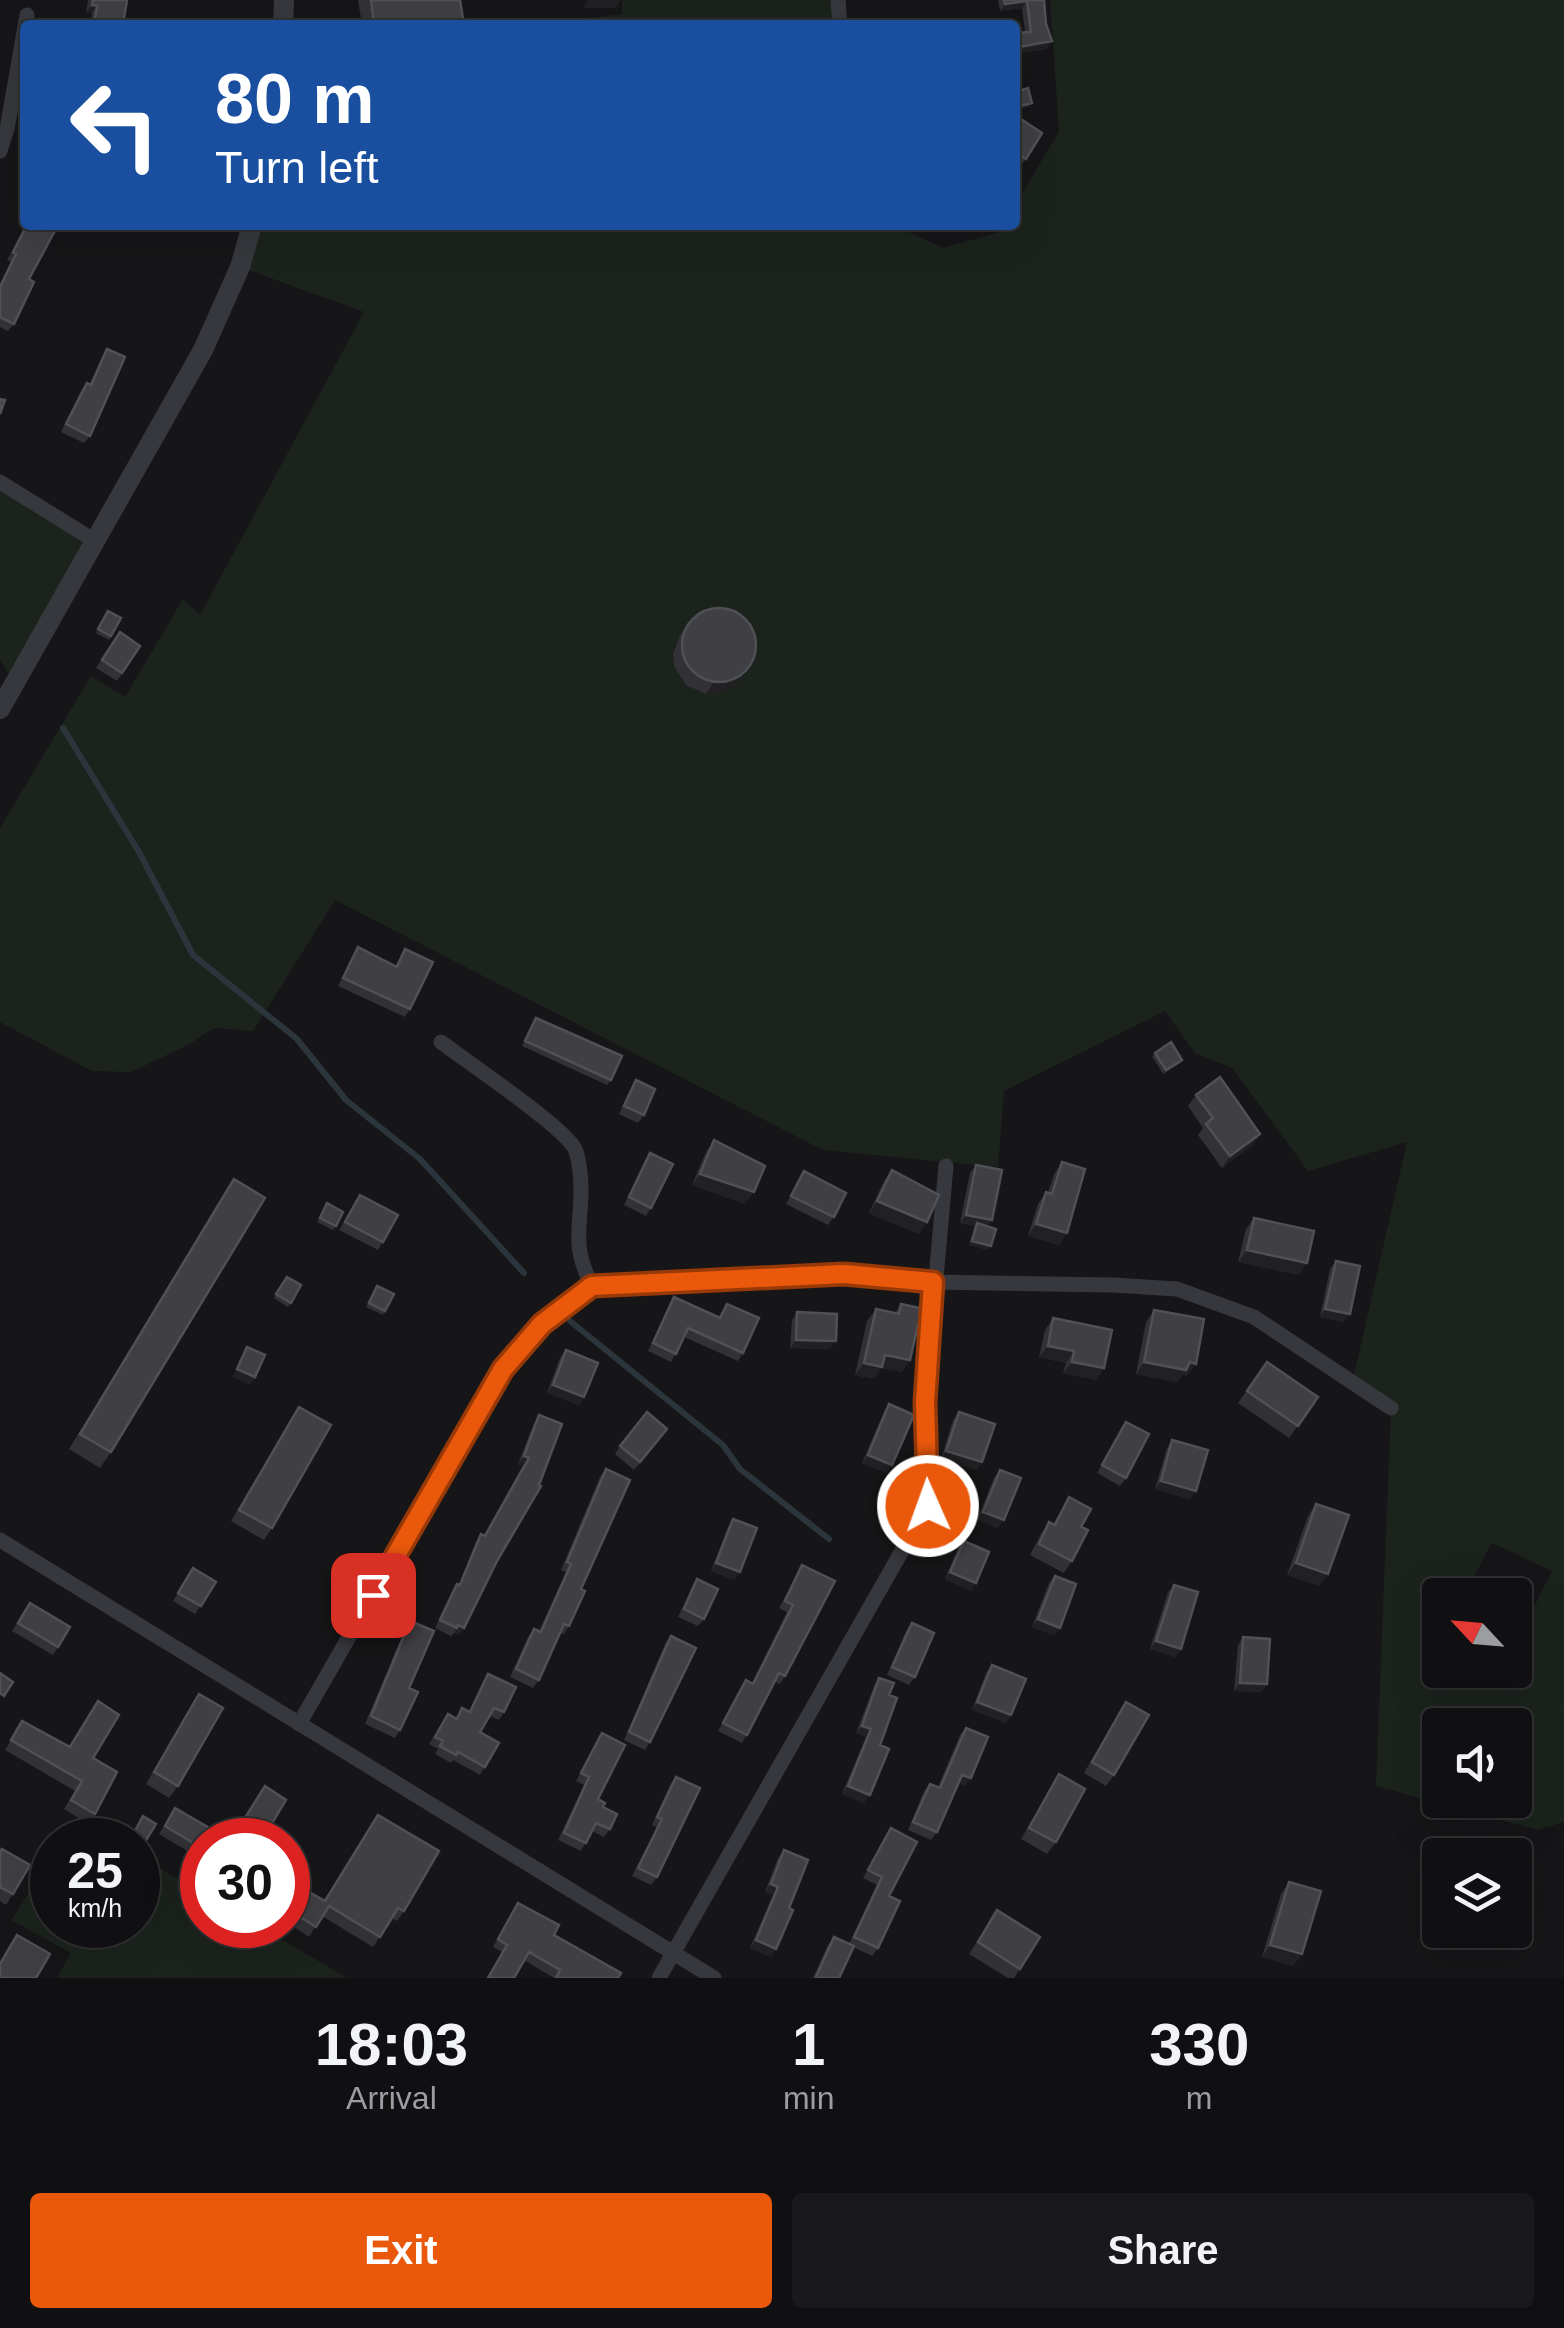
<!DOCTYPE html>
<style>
:root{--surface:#101012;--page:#19191b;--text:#f1f3f6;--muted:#9c9d9f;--line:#303032;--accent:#ea580c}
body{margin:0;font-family:Arial,sans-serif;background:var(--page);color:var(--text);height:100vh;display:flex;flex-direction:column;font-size:38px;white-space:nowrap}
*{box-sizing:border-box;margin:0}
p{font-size:32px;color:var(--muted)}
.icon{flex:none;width:55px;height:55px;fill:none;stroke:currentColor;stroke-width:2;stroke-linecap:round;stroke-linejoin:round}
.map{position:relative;height:1978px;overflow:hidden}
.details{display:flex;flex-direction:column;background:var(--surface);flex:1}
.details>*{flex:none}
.top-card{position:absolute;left:20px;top:20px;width:1000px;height:210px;border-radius:10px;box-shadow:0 10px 40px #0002,0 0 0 2px var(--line);background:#1a4fa0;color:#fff;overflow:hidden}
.needle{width:65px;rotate:296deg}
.controls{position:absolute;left:1422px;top:1578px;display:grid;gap:20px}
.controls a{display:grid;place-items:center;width:110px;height:110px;border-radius:10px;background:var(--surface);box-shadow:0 10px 40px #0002,0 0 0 2px var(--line);font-size:50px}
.speed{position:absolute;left:30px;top:1818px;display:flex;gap:20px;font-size:50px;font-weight:700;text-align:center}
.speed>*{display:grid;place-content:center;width:130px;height:130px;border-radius:50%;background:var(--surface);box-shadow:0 10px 40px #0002,0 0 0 2px var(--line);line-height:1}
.speed small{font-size:25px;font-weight:400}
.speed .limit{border:15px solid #d22;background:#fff;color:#111}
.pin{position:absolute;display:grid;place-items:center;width:85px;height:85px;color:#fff;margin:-42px;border-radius:20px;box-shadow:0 5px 15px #0006}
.me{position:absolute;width:110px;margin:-55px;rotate:358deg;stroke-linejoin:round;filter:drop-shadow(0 0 8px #0008)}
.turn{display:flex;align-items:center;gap:35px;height:210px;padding:0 30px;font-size:45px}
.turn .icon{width:130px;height:130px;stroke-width:2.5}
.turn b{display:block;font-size:70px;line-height:85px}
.eta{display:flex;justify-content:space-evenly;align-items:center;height:170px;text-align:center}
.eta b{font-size:60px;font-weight:700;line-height:70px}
.action{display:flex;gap:20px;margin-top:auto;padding:20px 30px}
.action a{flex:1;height:115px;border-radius:10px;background:var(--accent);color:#fff;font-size:40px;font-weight:700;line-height:115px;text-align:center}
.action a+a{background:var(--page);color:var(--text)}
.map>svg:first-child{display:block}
.green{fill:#1c231d;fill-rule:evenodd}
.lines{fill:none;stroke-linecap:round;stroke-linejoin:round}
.stream{stroke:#2c353c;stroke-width:6}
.minor{stroke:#37383d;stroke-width:15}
.tertiary{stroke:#37383d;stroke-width:20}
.wall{fill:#323236}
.shaded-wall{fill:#212124}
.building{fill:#3f3f44;stroke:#4f5156;stroke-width:2.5}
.route-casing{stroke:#983908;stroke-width:25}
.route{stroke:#ea580c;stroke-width:18}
</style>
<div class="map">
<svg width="1564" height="1978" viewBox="0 0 1564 1978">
<rect width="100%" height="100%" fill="#161618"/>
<path class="green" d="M622,0H838L840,25H532L622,14Z
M1050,0H1564V1822L1538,1830L1376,1786L1391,1409L1352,1384L1407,1142L1308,1171L1232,1068L1195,1053L1165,1011L1004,1091L998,1167L823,1150L335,900L253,1031L214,1028L188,1045L131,1072L92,1071L0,1022V828L91,676L125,697L183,599L200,615L364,312L240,267L252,225H895L943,248L1000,232L1004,225H1015V206L1059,131ZM1492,1543L1552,1571L1518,1638L1515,1637V1670H1440V1595H1464ZM1440,1725H1515V1800H1440Z
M0,482L95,541L15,684L0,660Z
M138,1855L202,1893V1925H257L347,1978H57L71,1953L11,1920L52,1858V1925H138Z"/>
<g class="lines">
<path class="stream" d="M63,728L139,852L193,955L297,1039L346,1100L420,1159L524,1273
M570,1321L723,1445L740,1469L829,1539"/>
<path class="minor" d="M838,0L840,25
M0,151L7,129L27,15
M0,482L95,541
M441,1042C466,1061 564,1127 575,1149C579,1158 581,1178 581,1188C581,1231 571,1244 592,1286
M0,1540L714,1978
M299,1724L503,1369L542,1324L592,1286L844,1274L933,1282L1113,1285L1177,1289L1254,1317L1391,1408
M659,1978L928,1505L925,1402L946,1166"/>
<path class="tertiary" d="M283,25L284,0
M0,709L203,350L240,267L252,225"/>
</g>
<path class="wall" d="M88,0H127L123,25H90L92,13H86Z
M358,0H460L464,25H362Z
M998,0H1044L1047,49L1020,53L1015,61V33L1025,32L1022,8L1000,11Z
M1015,115L1042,133L1021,166L1015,162Z
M26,225H58L29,279L14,324L8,331L0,327V284L11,262L7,260Z
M107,349L90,436L84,443L61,432L81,391L87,383L90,384L102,357Z
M108,611L121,618L109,640L96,633Z
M689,623L751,664L736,684L717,694H706L686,685L674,666L673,654L680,635Z
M120,632L140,646L117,681L96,668Z
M358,947L395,966L405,949L410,1009L405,1017L338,986Z
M536,1018L611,1080L607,1085L522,1046Z
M1155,1053L1182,1060L1179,1064L1163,1074L1152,1056Z
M636,1080L644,1115L638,1123L619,1114L631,1088Z
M1196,1095L1260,1134L1252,1145L1222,1168L1198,1135L1203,1128L1188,1106Z
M714,1140L745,1204L692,1185L706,1152Z
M650,1153L651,1208L646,1216L624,1205L645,1161Z
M1062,1162L1059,1245L1028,1236L1038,1204L1046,1192L1048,1193L1054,1174Z
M976,1165L988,1227V1250L969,1245L975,1226L960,1223L970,1173Z
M892,1170L919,1234L869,1213L884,1181Z
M804,1171L834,1217L828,1225L786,1204Z
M234,1179L111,1452L100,1468L69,1449Z
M360,1195L383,1242L378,1250L339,1230Z
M324,1207L336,1226L333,1230L317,1222Z
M1254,1218L1299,1275L1238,1262L1246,1229Z
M1336,1261L1344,1322L1320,1317L1330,1269Z
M287,1277L301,1285L288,1307L274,1298Z
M377,1286L385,1311L383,1315L366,1307Z
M674,1297L718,1318L727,1304L743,1353L738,1361L684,1337L671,1362L648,1351L669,1305Z
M901,1304L926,1326L917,1338H915L910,1360L902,1372L881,1368L874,1379L855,1375L867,1321L876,1309L895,1313Z
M1154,1310L1187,1376L1183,1374L1177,1382L1136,1374L1146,1322Z
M797,1312L830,1349L790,1348L792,1320Z
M1053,1318L1104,1368L1096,1380L1063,1373L1066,1363L1039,1357L1045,1330Z
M566,1350L584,1397L579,1405L547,1393L560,1358Z
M1267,1362L1318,1397L1289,1438L1238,1403Z
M889,1404L887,1473L862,1463L884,1412Z
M299,1407L272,1528L264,1540L231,1521Z
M959,1412L977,1470L941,1459L953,1420Z
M539,1415L497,1561L459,1635L454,1633L451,1636L435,1628L452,1592L459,1584L476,1542L481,1534L484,1535L523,1465L518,1464L534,1423Z
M1126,1422V1478L1120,1486L1097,1473Z
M662,1437L634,1470L615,1454L620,1446Z
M1172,1440L1190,1499L1155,1489L1167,1448Z
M606,1469L581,1589L569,1626L564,1634L560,1633L539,1680L533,1688L510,1677L528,1637L534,1629L539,1631L566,1572L561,1570L600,1477Z
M1000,1470L998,1528L977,1520L994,1478Z
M1069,1497L1081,1527L1072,1561L1064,1573L1030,1555L1041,1534L1049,1522L1053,1524Z
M1316,1504L1320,1586L1287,1575L1308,1516Z
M733,1519L740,1572L734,1580L711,1571L728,1527Z
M964,1541L971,1591L945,1579L958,1548Z
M802,1565L785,1676L780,1684L775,1682L742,1743L718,1731L746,1680L752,1683L787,1612L779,1608Z
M193,1568L216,1582L195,1614L173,1601Z
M1055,1576L1060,1628L1054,1635L1032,1627L1049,1583Z
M697,1579L704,1619L698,1626L678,1617L692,1587Z
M1174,1585L1181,1649L1175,1657L1150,1649L1168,1592Z
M30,1603L58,1647L53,1655L12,1631Z
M410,1621L400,1730L395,1738L365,1724L405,1629Z
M912,1623L915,1677L909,1685L887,1675L906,1631Z
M671,1636L650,1742L645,1750L624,1740L665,1644Z
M1243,1637L1267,1684L1261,1692L1234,1691L1238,1645Z
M992,1665L1011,1715L1006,1723L972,1710L986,1673Z
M488,1674L504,1712L499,1720L490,1716L480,1732L485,1767L480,1775L453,1760L451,1763L435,1754L438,1749L429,1744L448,1714L456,1718L462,1708L469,1712L483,1682Z
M879,1678L889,1695L864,1803L842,1794L866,1737L856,1733L874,1686Z
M199,1694L178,1786L169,1798L146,1784Z
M98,1701L93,1758L95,1814L88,1824L64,1809L75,1791L5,1750L22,1721L69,1747Z
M1126,1702L1114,1775L1106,1786L1084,1773Z
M966,1728L965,1786L959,1783L937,1832L931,1840L908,1830L924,1791L930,1784L938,1787L960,1735Z
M602,1733L598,1799L603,1807L610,1829L604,1837L592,1831L581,1851L558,1840L584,1785L576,1781Z
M1059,1774L1056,1842L1047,1854L1021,1839Z
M676,1777L657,1877L651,1885L632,1876L657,1827L652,1825L670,1785Z
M175,1808L202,1842L194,1855L159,1834Z
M378,1815L404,1911L397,1921L392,1918L373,1947L322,1916L309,1937L288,1923V1884L324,1901Z
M891,1828L889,1896L878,1948L872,1956L853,1947L839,1978H813L828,1945L834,1937L849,1944L877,1885L863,1878Z
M784,1850L771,1957L750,1948L773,1895L765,1892L778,1858Z
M0,1851L13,1894L6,1905L0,1901Z
M1289,1882L1302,1954L1293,1966L1262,1957L1281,1894Z
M518,1903L554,1935L618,1978H554L524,1960L514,1978H487L502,1952L493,1947Z
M997,1910L1020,1969L1014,1978H1008L969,1954Z"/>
<path class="shaded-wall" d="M588,0H621L616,8H583Z
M1027,1L1022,8L1000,11L1005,4Z
M92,5L97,6L92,13H86Z
M1052,41L1047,49L1015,54L1019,47Z
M1032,103L1029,107L1015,111V107Z
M751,664L736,684L717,694H706L714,682Z
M1260,1134L1252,1145L1222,1168L1230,1156Z
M700,1174L754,1192L745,1204L692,1185Z
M877,1201L927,1222L919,1234L869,1213Z
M966,1215L992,1220L987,1228L960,1223Z
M1036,1224L1067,1233L1059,1245L1028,1236Z
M972,1241L991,1246L988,1250L969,1245Z
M1247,1250L1307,1263L1299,1275L1238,1262Z
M1325,1309L1350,1314L1344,1322L1320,1317Z
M918,1325L926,1326L917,1338L910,1337Z
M796,1340L836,1341L830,1349L790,1348Z
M1048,1346L1074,1351L1066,1363L1039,1357Z
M885,1355L910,1360L902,1372L881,1368L874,1379L855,1375L864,1363Z
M1072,1362L1104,1368L1096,1380L1063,1373Z
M1144,1362H1190L1196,1364L1187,1376L1183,1374L1177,1382L1136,1374Z
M237,1369L255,1377L250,1385L232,1377Z
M553,1385L584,1397L579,1405L547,1393Z
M946,1451L982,1462L977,1470L941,1459Z
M868,1455L892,1465L887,1473L862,1463Z
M524,1456L529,1458L523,1465L518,1464Z
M1161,1481L1196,1491L1190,1499L1155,1489Z
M983,1512L1004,1520L998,1528L977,1520Z
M716,1563L740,1572L734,1580L711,1571Z
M1296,1563L1328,1574L1320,1586L1287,1575Z
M950,1572L976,1583L971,1591L945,1579Z
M1038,1619L1060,1628L1054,1635L1032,1627Z
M458,1625L464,1628L459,1635L454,1633Z
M1156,1641L1181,1649L1175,1657L1150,1649Z
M1240,1683L1267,1684L1261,1692L1234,1691Z
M977,1702L1011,1715L1006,1723L972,1710Z
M862,1726L871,1729L866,1737L856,1733Z
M962,1775L971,1778L965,1786L957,1783Z
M848,1786L870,1795L864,1803L842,1794Z
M771,1884L778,1887L773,1895L765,1892Z
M756,1940L776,1949L771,1957L750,1948Z
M1270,1945L1302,1954L1293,1966L1262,1957Z"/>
<path class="building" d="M93,0H127L123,25H94L97,6L92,5Z
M371,0H460L464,25H374Z
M1004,0H1044L1046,24L1052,41L1019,47L1020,55H1015V33L1031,32L1027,1L1005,4Z
M1028,88L1032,103L1015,107V92Z
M1015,115L1042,133L1026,159L1015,152Z
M27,225H58L29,279L34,282L14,324L0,317V287L16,254L13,252Z
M107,349L125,357L90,436L66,424L87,383L91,385Z
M0,399L5,400L0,414Z
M682 645a37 37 0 1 1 74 0a37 37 0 1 1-74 0Z
M108,611L121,618L111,636L98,629Z
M120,632L140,646L122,673L102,660Z
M358,947L397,967L405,949L433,962L410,1009L343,978Z
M536,1018L622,1056L611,1080L525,1041Z
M1171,1042L1182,1060L1166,1070L1155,1053Z
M1220,1077L1260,1134L1230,1156L1206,1124L1213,1118L1196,1095Z
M636,1080L655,1089L644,1115L624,1106Z
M714,1140L765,1166L754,1192L700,1174Z
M650,1153L673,1164L651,1208L629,1197Z
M1062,1162L1085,1169L1067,1233L1036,1224L1046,1192L1052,1194Z
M976,1165L1002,1170L992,1220L966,1215Z
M892,1170L939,1195L927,1222L877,1201Z
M804,1171L846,1193L834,1217L791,1196Z
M234,1179L265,1198L111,1452L80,1434Z
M360,1195L398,1215L383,1242L345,1222Z
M327,1203L343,1212L336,1226L320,1218Z
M1254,1218L1314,1231L1307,1263L1247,1250Z
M977,1223L996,1229L991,1246L972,1241Z
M1336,1261L1360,1266L1350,1314L1325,1309Z
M287,1277L301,1285L291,1303L276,1294Z
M377,1286L394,1294L385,1311L369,1303Z
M674,1297L720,1318L727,1304L759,1318L743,1353L688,1328L676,1354L653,1343Z
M901,1304L929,1310L926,1326L918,1325L910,1360L885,1355L882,1367L864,1363L876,1309L899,1314Z
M1154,1310L1204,1319L1196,1364L1190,1362L1186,1370L1144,1362Z
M797,1312L837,1314L836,1341L796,1340Z
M1053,1318L1112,1330L1104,1368L1072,1362L1074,1351L1048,1346Z
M247,1347L265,1355L255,1377L237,1369Z
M566,1350L598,1363L584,1397L553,1385Z
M1267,1362L1318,1397L1298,1426L1247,1391Z
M889,1404L914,1415L892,1465L868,1455Z
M299,1407L331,1425L272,1528L239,1510Z
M647,1412L667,1429L640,1462L620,1446Z
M959,1412L995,1424L982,1462L946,1451Z
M539,1415L562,1424L539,1485L541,1486L497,1561L464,1628L458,1625L457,1628L440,1620L457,1584L460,1585L481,1534L485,1536L529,1458L524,1456Z
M1126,1422L1149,1434L1126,1478L1102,1465Z
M1172,1440L1208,1450L1196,1491L1161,1481Z
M606,1469L630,1480L581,1589L585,1591L569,1626L564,1624L539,1680L516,1669L534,1629L541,1632L571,1564L567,1562Z
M1000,1470L1021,1478L1004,1520L983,1512Z
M1069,1497L1091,1509L1081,1527L1088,1530L1072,1561L1039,1544L1049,1522L1055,1525Z
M1316,1504L1349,1515L1328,1574L1296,1563Z
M733,1519L757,1528L740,1572L716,1563Z
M964,1541L989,1552L976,1583L950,1572Z
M802,1565L835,1581L785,1676L779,1673L747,1735L723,1723L746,1680L753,1684L793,1605L785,1601Z
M193,1568L216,1582L201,1606L178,1593Z
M1055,1576L1076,1584L1060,1628L1038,1619Z
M697,1579L718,1589L704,1619L684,1609Z
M1174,1585L1198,1592L1181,1649L1156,1641Z
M30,1603L70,1627L58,1647L18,1623Z
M410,1621L434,1631L409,1688L418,1692L400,1730L371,1716Z
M912,1623L934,1633L915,1677L892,1667Z
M671,1636L696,1648L650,1742L629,1732Z
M1243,1637L1270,1639L1267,1684L1240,1683Z
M992,1665L1026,1679L1011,1715L977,1702Z
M0,1673L13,1682L4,1696L0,1693Z
M488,1674L516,1687L504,1712L494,1708L480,1732L499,1743L485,1767L458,1752L456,1755L440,1746L443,1741L435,1737L448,1714L457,1719L462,1708L470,1712Z
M879,1678L894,1683L889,1695L897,1698L880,1745L889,1749L870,1795L848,1786L871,1729L862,1726Z
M199,1694L223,1708L178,1786L154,1772Z
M98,1701L119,1715L93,1758L117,1772L95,1814L71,1800L82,1781L11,1740L22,1721L70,1747Z
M1126,1702L1149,1715L1114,1775L1092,1762Z
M966,1728L988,1737L971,1778L962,1775L937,1832L913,1822L930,1784L940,1788Z
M602,1733L625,1745L598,1799L605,1803L603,1807L617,1814L610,1829L596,1823L586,1843L564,1833L589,1777L581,1773Z
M1059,1774L1085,1789L1056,1842L1029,1828Z
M676,1777L700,1788L657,1877L638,1868L662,1819L657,1817Z
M265,1786L286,1800L262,1840H231Z
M175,1808L211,1829L200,1847L165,1826Z
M378,1815L439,1851L404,1911L398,1908L380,1937L329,1906L316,1927L288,1909V1885L290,1881L325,1901Z
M143,1816L156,1824L142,1847L138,1844V1840H130Z
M891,1828L917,1842L889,1896L900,1901L878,1948L854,1937L882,1877L868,1870Z
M2,1849L30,1865L13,1894L0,1887V1852Z
M784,1850L808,1860L789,1908L793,1910L776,1949L756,1940L778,1887L771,1884Z
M1289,1882L1321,1891L1302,1954L1270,1945Z
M518,1903L559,1925L554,1935L621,1973L618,1978H556L560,1970L529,1952L514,1978H488L507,1945L498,1939Z
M997,1910L1040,1937L1020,1969L978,1942Z
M17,1935L50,1954L36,1978H0V1964Z
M834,1937L854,1946L839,1978H817L816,1977Z"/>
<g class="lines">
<g class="route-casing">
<path id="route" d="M373,1595L503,1369L542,1324L592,1286L844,1274L933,1282L925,1402L928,1506"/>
</g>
<use href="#route" class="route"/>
</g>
</svg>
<div class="controls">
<a><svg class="needle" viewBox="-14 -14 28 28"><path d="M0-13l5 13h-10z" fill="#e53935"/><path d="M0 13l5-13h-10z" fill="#9c9d9f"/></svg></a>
<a><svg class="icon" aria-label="sound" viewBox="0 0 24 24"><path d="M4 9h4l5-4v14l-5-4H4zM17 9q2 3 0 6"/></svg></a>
<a><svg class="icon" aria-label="layers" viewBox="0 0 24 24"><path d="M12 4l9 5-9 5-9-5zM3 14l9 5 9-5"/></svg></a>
</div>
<div class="speed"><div>25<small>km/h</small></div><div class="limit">30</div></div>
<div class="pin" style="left:373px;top:1595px;background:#d93025"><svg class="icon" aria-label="arrive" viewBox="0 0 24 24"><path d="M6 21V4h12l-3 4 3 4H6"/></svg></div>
<svg class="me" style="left:928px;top:1506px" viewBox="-20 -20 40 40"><circle r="17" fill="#ea580c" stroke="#fff" stroke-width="3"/><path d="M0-11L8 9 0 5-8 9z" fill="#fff"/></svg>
<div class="top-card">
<div class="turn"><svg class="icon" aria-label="left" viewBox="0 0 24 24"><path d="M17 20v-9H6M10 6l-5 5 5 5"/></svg><div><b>80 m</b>Turn left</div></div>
</div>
</div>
<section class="details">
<div class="eta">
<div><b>18:03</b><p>Arrival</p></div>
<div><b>1</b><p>min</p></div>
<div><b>330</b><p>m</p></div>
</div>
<div class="action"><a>Exit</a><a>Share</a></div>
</section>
